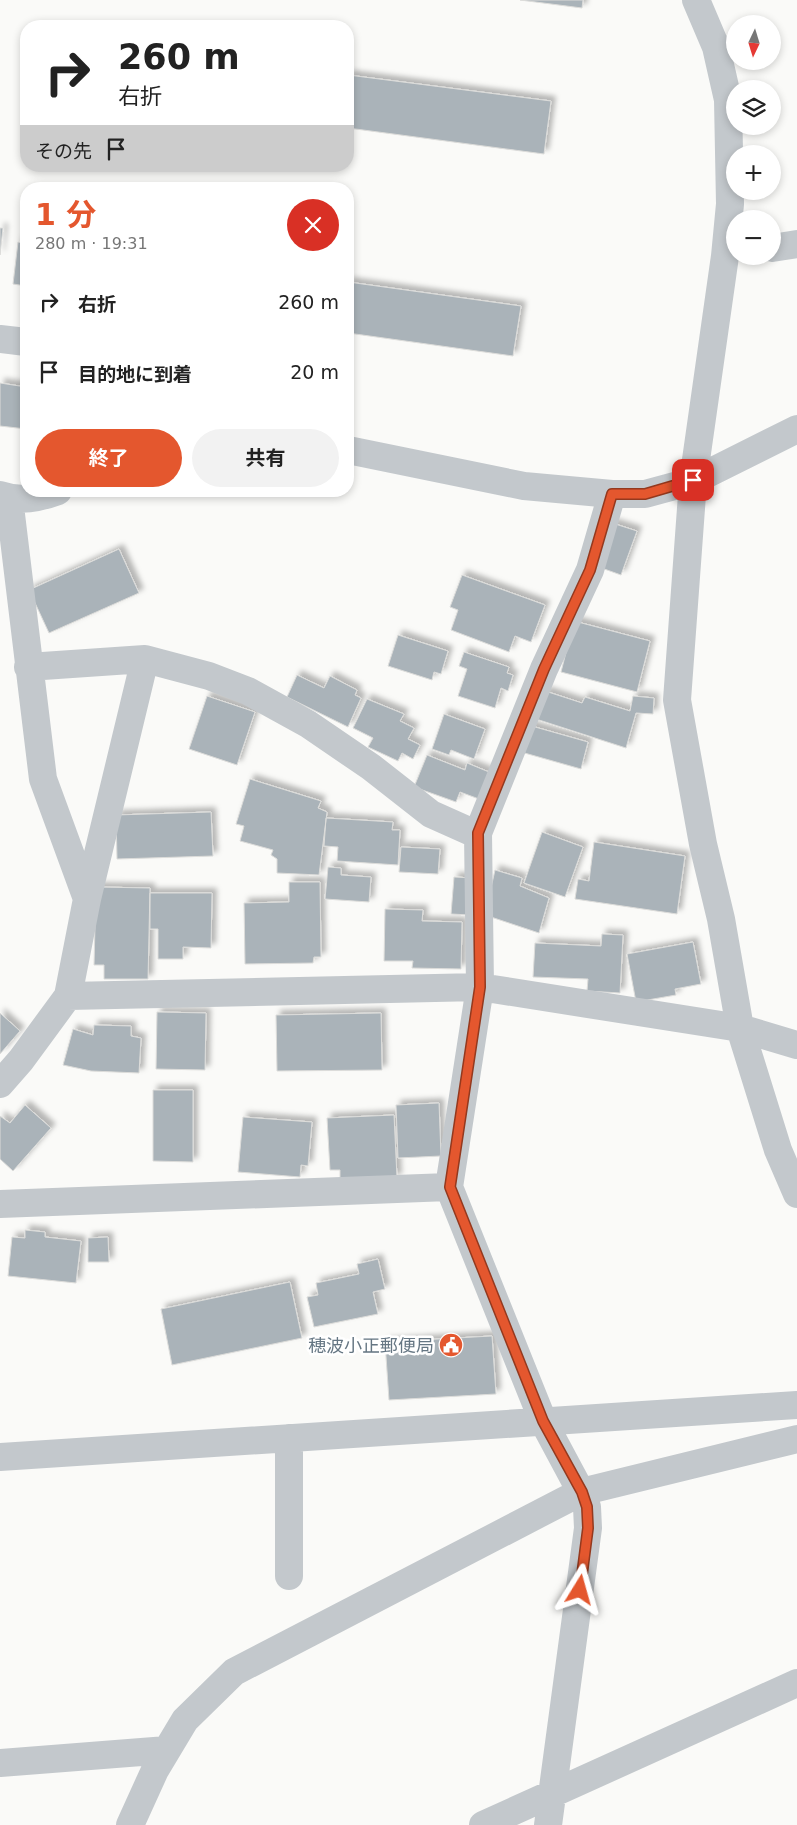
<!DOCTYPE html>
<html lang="ja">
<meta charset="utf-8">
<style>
:root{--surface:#fff;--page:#f2f2f2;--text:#222;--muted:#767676;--accent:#e4572e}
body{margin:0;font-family:"DejaVu Sans","Noto Sans JP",sans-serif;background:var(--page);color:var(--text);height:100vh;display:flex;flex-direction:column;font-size:19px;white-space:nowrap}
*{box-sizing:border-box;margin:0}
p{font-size:16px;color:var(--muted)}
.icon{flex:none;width:28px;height:28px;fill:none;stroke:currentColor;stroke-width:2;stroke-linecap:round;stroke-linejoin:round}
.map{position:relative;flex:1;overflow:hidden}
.panel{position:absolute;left:20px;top:182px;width:334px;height:315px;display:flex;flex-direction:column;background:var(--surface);border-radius:20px;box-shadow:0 2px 8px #0003}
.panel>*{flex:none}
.banner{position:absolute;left:20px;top:20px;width:334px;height:152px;border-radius:20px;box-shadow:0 2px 8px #0003;background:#fff;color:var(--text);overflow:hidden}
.needle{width:32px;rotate:184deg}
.buttons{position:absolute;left:726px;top:15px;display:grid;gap:10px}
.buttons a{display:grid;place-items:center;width:55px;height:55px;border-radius:50%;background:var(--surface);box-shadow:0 2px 8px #0003;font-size:25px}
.pin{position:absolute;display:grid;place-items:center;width:42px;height:42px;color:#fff;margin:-21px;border-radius:10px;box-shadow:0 2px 8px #0006}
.me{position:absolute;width:55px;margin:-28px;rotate:8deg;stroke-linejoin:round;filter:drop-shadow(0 0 4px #0008)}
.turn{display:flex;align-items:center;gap:18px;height:105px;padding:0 15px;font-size:22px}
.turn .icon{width:65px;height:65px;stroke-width:2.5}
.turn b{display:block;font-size:35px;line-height:42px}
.then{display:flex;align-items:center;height:48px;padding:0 15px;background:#0003;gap:10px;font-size:19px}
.round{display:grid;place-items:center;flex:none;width:52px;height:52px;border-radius:26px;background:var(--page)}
.headline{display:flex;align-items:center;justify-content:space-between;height:85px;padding:0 15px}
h1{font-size:30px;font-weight:700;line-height:38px;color:var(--accent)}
.action{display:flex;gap:10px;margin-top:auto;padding:10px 15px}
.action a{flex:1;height:58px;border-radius:30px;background:var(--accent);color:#fff;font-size:20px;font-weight:700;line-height:58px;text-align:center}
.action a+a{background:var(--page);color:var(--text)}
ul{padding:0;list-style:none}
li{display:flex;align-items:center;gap:15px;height:70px;padding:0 15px}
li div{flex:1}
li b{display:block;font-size:19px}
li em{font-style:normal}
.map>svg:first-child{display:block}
.building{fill:#aab3b9;stroke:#dcdcda;filter:url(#shadow)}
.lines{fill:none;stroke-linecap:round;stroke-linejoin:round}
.minor{stroke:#c3c8cc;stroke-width:28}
.route-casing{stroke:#94391e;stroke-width:12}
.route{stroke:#e4572e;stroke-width:9}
.labels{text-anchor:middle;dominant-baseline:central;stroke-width:5;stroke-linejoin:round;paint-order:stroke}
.poi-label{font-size:18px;fill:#657683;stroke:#fff;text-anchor:end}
</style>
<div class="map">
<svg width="797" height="1825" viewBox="0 0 797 1825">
<defs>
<filter id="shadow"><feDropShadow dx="4.5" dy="-4.5" stdDeviation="2.5" flood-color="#0004"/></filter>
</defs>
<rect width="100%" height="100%" fill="#fafaf8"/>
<path class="building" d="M520,0H583L582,8Z
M348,75L551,101L544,154L348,128Z
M0,228H3L0,255Z
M18,242L26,244V286L13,284Z
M348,282L521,306L513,356L348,333Z
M0,383L26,387V429L0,426Z
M612,523L637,531L621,575L596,566Z
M119,549L139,593L49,633L29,590Z
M462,575L545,605L531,642L515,636L509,652L451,630L458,610L450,607Z
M574,621L650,641L637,692L561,672Z
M398,635L448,651L441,674L434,672L432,680L388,666Z
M464,652L509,667L507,673L513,675L508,691L501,688L495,708L458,696L467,669L459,666Z
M297,675L324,688L330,676L357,690L355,695L361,698L348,727L287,697Z
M545,691L582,703L585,697L630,711L633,696L654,698L653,714L636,713L626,748L536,719Z
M207,696L255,712L237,765L189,749Z
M367,699L404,714L400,721L414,728L408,739L420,745L413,759L402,753L398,761L368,747L373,738L353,728Z
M444,714L485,729L474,759L451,750L449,755L432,749Z
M528,725L588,742L581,769L521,752Z
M427,755L465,770L467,763L489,772L479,799L460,792L456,802L414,787Z
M250,779L321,801L318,808L327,812L319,875L277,873V859L271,855L273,850L240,841L244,826L236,824Z
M211,812L213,856L117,859L116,815Z
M326,818L393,822L392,830H400L398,865L337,861L338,847L324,846Z
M542,832L583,847L565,897L524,883Z
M594,842L685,856L677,914L575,899L578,879L589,881Z
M401,847L440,849L438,874L399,872Z
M328,867L341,868V875L371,877L369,902L325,899Z
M495,870L522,878L520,886L549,898L539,933L485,915Z
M454,877L472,878L470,915L451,914Z
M289,882H320L321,957H314L313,963L245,964L244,903L289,902Z
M96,887L150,888L148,979H104V965H94Z
M150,893H212L211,948L183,947V959H158V929H150Z
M385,909L423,910L422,921L462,922L461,969L412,968L413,961H384Z
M602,934L623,935L620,993L587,991L588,979L533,977L535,943L601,946Z
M693,942L701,984L675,989L676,995L636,1002L627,954Z
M157,1012L206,1013L205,1070L156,1069Z
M0,1013L20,1031L0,1054Z
M381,1013L382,1070L277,1071L276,1015Z
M94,1025L131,1026V1036L141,1038L139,1073L91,1071L63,1065L73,1029L93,1035Z
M153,1090H193V1162L153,1161Z
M439,1103L441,1156L398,1158L396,1105Z
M25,1105L51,1128L13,1171L0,1159V1116L10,1123Z
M394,1115L397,1178L340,1180V1170H330L327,1118Z
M243,1117L312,1122L308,1166L301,1165L300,1177L238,1172Z
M25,1230L45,1232V1237L81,1241L76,1283L8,1276L12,1237L25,1238Z
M108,1237L109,1262H88V1238Z
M378,1259L385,1289L373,1292L378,1314L314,1327L307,1297L318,1295L316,1283L359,1274L357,1264Z
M290,1282L302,1338L172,1365L161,1309Z
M492,1336L496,1394L389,1400L385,1342Z"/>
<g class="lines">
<path class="minor" d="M696,0L716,47L728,100L730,204L725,256L693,481L677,700L703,844L721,919L740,1028L778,1150L797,1194
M772,248L797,244
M0,339L26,342
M348,450L524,486L612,494H645L693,481L797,429
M0,495C20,502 39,498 58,491
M9,498L43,779L87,899L68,996
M28,667L145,659L209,676L248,691L308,724L371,767L431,814L478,835
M87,899L145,659
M0,1084L21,1060L68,996L480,987L740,1028L797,1045
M0,1204L449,1187
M289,1438V1576
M0,1457L797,1405
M0,1763L167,1750
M130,1825L155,1770L185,1720L234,1672L581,1492L797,1439
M483,1825L797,1683
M548,1825L588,1528L587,1507L581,1492L543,1421L449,1187L480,987L478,833L544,669L590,570L612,494"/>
</g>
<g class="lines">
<g class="route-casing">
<path id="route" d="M580,1590L588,1528L587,1507L582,1492L543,1421L450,1187L480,987L478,833L544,669L590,570L612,494H645L693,480"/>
</g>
<use href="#route" class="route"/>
</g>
<defs>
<g id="civic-disc" transform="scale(1.25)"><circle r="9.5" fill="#e4572e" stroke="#fff"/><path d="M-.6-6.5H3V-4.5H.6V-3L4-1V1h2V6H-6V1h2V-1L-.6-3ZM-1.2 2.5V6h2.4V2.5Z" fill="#fff"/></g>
</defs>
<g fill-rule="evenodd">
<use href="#civic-disc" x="451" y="1345"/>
</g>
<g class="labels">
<g class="poi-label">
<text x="434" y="1345">穂波小正郵便局</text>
</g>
</g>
</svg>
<div class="buttons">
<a><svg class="needle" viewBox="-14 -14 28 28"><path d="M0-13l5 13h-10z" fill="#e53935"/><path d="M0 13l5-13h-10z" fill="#767676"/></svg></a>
<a><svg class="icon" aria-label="layers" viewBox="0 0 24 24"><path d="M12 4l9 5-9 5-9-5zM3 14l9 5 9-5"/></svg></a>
<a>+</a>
<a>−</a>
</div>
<div class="pin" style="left:693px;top:480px;background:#d93025"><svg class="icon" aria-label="arrive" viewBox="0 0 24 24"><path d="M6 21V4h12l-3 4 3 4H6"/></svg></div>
<svg class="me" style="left:580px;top:1590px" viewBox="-20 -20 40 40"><path d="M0-17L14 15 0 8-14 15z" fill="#e4572e" stroke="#fff" stroke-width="4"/></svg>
<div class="banner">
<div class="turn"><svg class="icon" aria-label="right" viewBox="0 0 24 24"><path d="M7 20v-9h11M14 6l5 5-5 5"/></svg><div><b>260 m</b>右折</div></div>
<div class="then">その先<svg class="icon" aria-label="arrive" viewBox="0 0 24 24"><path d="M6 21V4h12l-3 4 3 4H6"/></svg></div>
</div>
<section class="panel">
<div class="headline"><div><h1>1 分</h1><p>280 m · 19:31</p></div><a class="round" style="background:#d93025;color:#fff"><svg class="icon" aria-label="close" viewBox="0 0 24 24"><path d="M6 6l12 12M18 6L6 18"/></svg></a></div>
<ul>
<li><svg class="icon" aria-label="right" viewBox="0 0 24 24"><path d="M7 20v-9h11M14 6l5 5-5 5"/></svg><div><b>右折</b></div><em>260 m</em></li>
<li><svg class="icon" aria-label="arrive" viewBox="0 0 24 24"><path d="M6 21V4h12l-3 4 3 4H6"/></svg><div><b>目的地に到着</b></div><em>20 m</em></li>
</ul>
<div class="action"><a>終了</a><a>共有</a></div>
</section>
</div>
